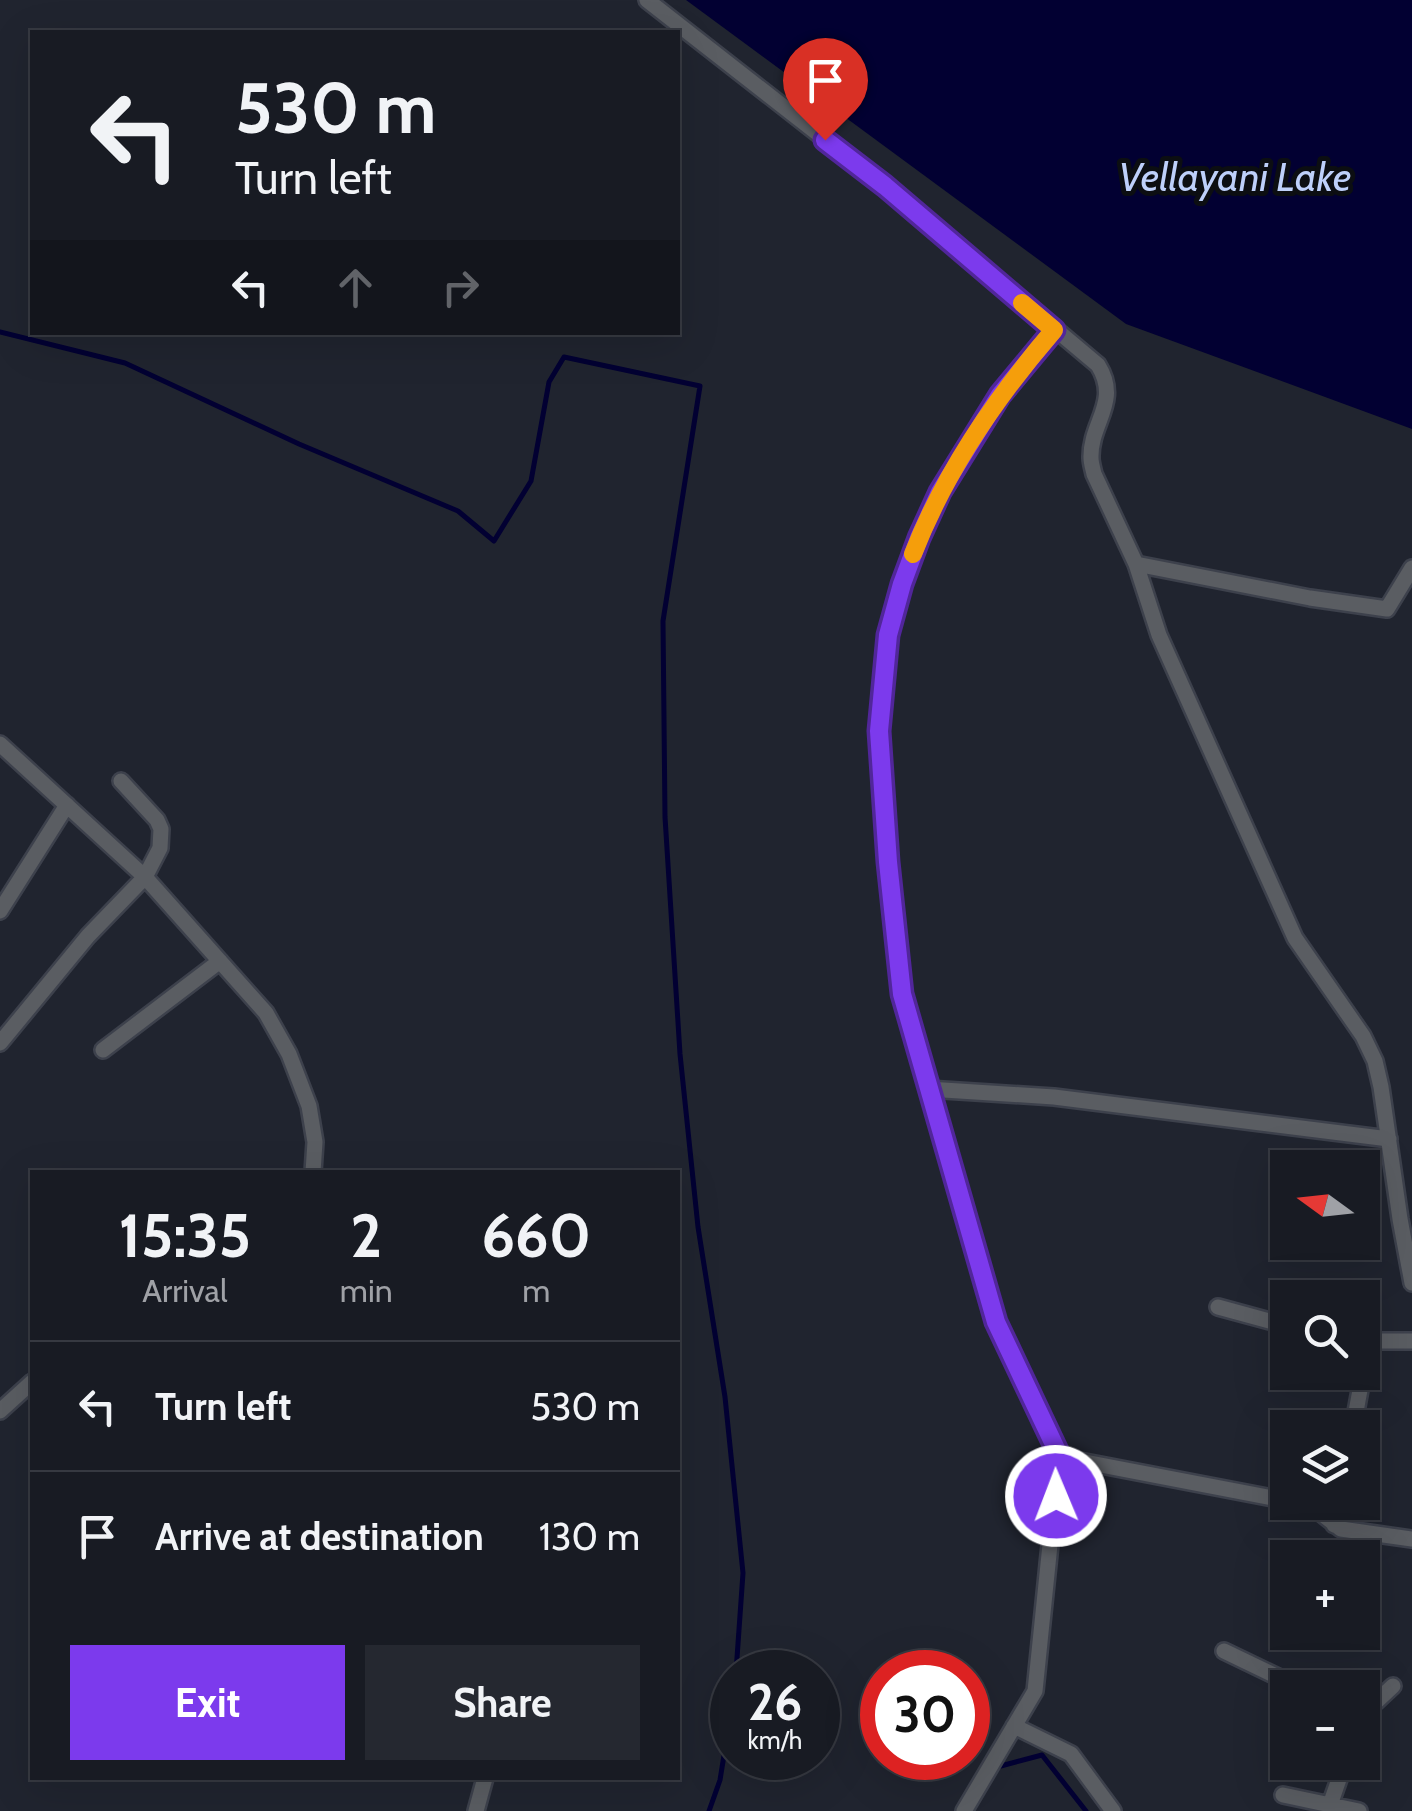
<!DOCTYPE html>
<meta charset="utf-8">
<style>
:root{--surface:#181b23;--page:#252830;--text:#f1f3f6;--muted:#9fa1a6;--line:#363941;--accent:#7c3aed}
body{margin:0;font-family:Cabin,sans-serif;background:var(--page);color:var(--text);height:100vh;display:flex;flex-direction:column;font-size:38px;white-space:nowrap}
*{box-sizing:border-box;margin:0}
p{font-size:32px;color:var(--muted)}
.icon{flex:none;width:55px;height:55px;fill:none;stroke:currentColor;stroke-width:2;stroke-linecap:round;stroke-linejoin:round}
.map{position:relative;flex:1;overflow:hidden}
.sheet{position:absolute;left:30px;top:1170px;width:650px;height:610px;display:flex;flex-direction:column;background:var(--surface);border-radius:0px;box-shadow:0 10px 40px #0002,0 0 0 2px var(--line)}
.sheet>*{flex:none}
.banner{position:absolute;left:30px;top:30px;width:650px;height:305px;border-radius:0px;box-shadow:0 10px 40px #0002,0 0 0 2px var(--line);background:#181b23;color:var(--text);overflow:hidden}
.needle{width:65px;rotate:285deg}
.buttons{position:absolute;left:1270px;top:1150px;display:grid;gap:20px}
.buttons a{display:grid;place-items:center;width:110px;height:110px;border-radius:0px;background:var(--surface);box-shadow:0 10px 40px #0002,0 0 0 2px var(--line);font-size:50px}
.speed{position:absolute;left:710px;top:1650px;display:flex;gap:20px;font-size:50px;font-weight:700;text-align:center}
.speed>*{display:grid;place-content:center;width:130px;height:130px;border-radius:50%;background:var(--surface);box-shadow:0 10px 40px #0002,0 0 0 2px var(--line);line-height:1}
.speed small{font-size:25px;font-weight:400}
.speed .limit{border:15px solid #d22;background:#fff;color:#111}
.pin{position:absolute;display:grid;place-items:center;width:85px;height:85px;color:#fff;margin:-102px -42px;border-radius:50% 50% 50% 0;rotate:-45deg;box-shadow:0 0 10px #0007}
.pin .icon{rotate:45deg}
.me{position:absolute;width:110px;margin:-55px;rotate:359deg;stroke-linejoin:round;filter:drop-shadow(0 0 8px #0008)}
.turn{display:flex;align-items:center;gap:35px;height:210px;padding:0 40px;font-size:45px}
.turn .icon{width:130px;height:130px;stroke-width:2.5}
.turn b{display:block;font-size:70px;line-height:85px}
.lanes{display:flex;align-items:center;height:95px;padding:0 40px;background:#0003;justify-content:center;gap:50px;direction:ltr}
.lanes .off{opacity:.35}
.eta{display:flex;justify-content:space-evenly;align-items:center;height:170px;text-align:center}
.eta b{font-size:60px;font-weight:700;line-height:70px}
.cta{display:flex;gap:20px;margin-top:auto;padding:20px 40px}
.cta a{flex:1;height:115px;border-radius:0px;background:var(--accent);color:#fff;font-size:40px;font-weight:700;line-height:115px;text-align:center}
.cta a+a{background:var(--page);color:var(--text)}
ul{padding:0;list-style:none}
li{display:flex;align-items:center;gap:30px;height:130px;padding:0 40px;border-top:2px solid var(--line)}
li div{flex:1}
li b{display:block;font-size:38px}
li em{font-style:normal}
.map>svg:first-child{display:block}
.water{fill:#020032}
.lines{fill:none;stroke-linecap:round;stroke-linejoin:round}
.stream{stroke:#020032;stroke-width:5}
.minor-casing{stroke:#3d414c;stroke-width:20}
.minor{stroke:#5a5d62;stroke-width:15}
.route-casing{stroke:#51269a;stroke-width:25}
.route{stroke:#7c3aed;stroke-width:18}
.slow{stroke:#f59e0b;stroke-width:18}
.labels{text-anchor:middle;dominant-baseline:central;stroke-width:10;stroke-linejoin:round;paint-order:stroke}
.water-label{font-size:40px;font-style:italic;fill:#bed0fa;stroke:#0c0e12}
</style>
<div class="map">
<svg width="1412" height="1811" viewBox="0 0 1412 1811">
<rect width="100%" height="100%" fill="#20242f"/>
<path class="water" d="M686,0H1412V429L1126,324Z"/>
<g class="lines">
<path class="stream" d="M0,332L125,363L299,444L458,511L494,541L531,481L549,382L564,357L700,386L663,621L665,817L680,1054L698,1227L725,1397L743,1573L736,1672
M997,1767L1042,1755L1086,1811
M709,1811L720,1780L732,1706"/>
<g class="minor-casing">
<path id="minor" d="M647,0L885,186L1098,365C1121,402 1090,422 1091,458C1091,463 1093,469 1094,474L1136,564L1159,635L1295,938L1363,1036L1375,1061L1381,1087L1400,1219L1412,1283
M1136,564L1310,598L1387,609L1412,568
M0,744L145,877L266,1013L289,1054L309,1106L315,1142L313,1172
M0,911L67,805
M0,1043L88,936L145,877L160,848L161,829L157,820L121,781
M103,1050L220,961
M928,1089L1054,1097L1389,1139
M1218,1307L1288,1326
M1362,1341H1412
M0,1411L32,1382
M1353,1428L1369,1341
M1059,1457L1288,1501
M1295,1502L1317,1510L1341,1529L1412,1539
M1334,1525L1338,1502
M1224,1651L1301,1688
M1362,1715L1393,1686
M1014,1726L1071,1754L1113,1811
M1283,1795L1359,1811
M1330,1805L1345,1762
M476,1811L485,1778
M964,1811L1035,1691L1059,1457L996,1322L901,994L887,862L879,731L888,635L902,584L919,538L940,493L1001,395L1054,329"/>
</g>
<use href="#minor" class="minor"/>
</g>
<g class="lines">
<g class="route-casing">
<path id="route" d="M825,140L885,186L1054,330L1000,395L940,492L919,538L902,584L888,635L879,731L888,862L902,994L996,1322L1060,1457L1056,1496"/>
</g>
<use href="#route" class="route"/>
<path class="slow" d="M913,554C945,472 997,396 1054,330L1022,303"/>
</g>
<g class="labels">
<g class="water-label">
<text x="1235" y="176">Vellayani Lake</text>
</g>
</g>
</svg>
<div class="buttons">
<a><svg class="needle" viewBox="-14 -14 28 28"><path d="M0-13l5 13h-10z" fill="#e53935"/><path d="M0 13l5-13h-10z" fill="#9fa1a6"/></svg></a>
<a><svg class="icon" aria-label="search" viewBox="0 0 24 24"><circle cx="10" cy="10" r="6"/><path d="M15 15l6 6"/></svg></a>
<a><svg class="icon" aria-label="layers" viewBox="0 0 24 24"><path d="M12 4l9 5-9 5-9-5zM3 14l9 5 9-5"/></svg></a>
<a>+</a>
<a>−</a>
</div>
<div class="speed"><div>26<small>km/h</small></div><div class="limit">30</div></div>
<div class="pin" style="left:825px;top:140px;background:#d93025"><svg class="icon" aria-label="arrive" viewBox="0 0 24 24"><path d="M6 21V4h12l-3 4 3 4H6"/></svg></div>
<svg class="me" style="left:1056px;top:1496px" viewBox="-20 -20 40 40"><circle r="17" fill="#7c3aed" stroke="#fff" stroke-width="3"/><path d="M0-11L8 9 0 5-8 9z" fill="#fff"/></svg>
<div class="banner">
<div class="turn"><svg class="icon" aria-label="left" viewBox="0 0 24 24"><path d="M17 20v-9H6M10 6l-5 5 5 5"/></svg><div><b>530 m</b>Turn left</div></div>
<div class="lanes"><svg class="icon" aria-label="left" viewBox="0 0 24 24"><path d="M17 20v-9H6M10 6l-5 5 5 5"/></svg><svg class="icon off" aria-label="ahead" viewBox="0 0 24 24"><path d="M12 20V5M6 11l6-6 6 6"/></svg><svg class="icon off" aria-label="right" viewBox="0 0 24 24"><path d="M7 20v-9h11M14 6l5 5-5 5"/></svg></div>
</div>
<section class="sheet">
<div class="eta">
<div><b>15:35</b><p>Arrival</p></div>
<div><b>2</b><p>min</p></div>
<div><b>660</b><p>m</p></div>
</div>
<ul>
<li><svg class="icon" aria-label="left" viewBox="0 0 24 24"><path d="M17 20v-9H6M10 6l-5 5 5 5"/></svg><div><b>Turn left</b></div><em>530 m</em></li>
<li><svg class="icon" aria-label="arrive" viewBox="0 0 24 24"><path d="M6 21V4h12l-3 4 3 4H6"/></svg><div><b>Arrive at destination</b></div><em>130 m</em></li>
</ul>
<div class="cta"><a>Exit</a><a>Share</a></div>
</section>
</div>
